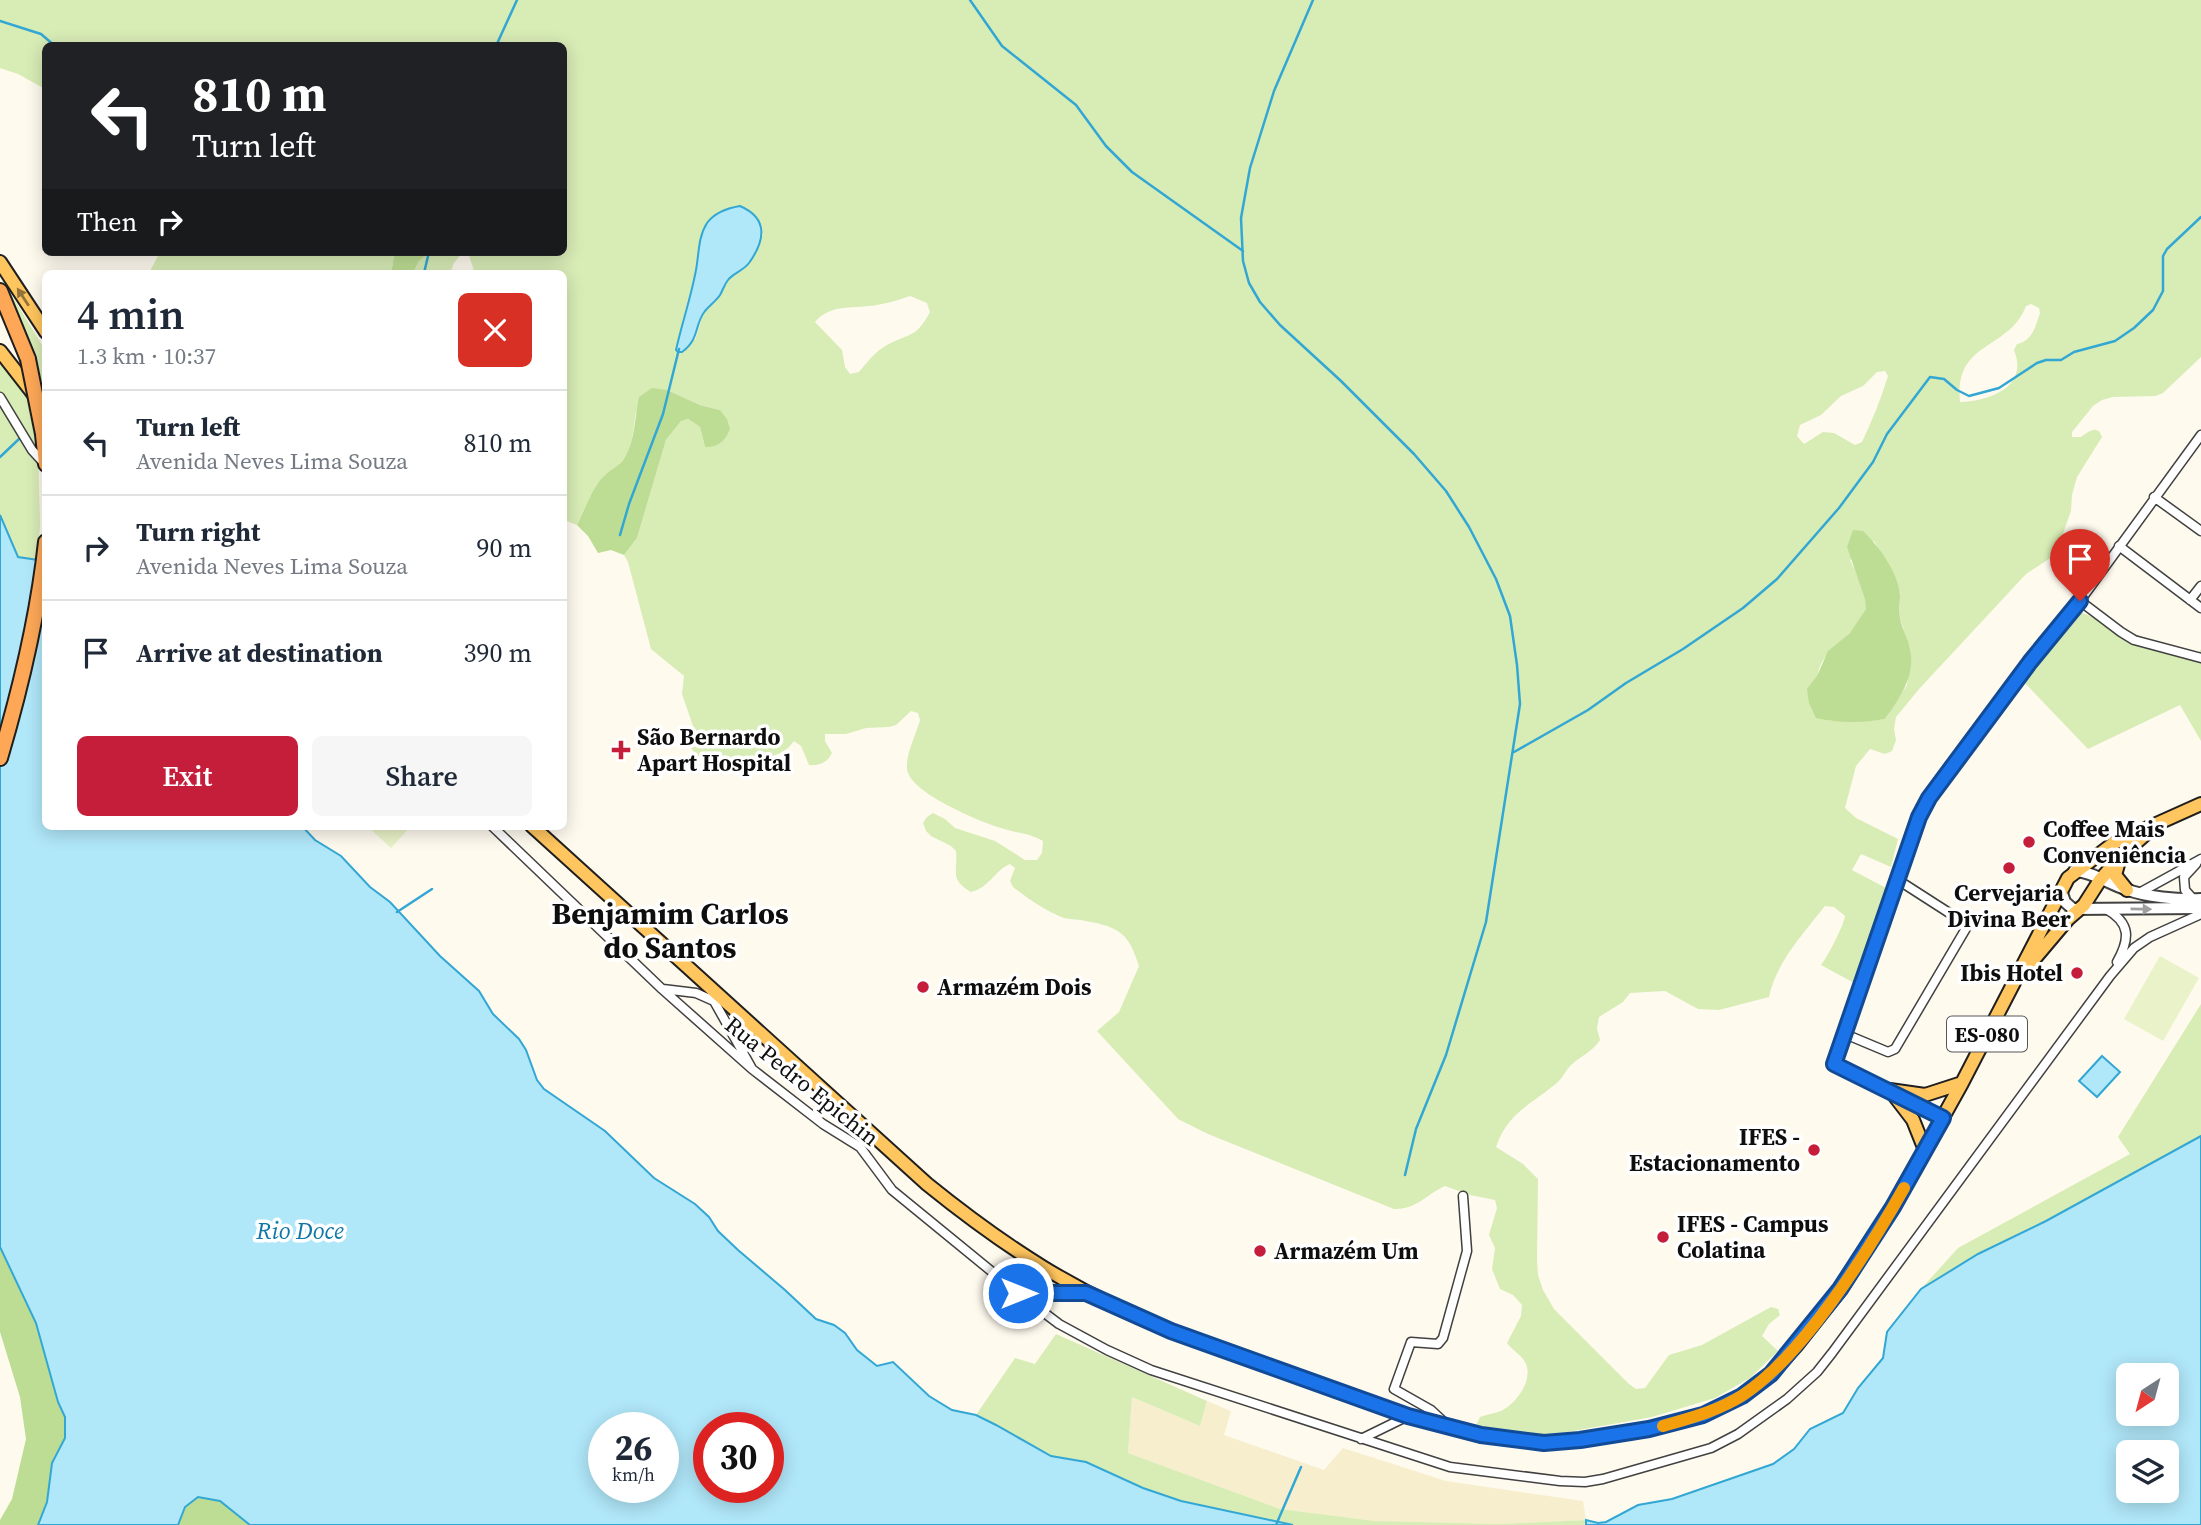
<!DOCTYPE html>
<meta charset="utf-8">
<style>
:root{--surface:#fff;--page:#f6f6f7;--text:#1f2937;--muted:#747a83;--line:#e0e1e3;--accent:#c51e3a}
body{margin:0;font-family:"Source Serif 4",serif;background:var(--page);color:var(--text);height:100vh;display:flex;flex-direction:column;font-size:26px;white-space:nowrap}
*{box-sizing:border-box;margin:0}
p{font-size:23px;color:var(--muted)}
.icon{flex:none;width:38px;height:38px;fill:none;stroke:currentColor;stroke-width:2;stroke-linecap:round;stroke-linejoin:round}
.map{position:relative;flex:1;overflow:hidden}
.details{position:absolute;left:42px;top:270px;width:525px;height:560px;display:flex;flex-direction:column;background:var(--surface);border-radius:10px;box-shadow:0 4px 18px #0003}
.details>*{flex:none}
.guide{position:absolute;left:42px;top:42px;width:525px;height:214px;border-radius:10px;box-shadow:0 4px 18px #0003;background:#202124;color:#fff;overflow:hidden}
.needle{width:46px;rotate:216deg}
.fabs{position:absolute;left:2116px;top:1363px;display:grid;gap:14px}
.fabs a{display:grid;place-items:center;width:63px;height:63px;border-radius:10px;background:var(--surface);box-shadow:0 4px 18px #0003;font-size:35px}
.speed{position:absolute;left:588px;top:1412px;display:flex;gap:14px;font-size:35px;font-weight:700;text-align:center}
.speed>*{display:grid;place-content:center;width:91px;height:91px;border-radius:50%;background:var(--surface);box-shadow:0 4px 18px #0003;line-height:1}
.speed small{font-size:18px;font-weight:400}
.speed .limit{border:10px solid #d22;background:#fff;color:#111}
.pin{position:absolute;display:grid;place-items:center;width:60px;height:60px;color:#fff;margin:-72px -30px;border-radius:50% 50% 50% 0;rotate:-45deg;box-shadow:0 0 7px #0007}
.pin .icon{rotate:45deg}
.me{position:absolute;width:77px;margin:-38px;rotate:90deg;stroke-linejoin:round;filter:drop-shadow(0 0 5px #0008)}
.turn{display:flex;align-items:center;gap:24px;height:147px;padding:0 35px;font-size:32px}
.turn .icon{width:91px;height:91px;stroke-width:2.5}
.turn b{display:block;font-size:49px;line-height:60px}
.then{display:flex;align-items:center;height:66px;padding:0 35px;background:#0003;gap:14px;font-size:26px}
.round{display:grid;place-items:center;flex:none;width:74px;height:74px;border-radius:10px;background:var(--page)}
.overview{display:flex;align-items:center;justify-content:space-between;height:119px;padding:0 35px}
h1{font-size:42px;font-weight:600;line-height:52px}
.action{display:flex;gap:14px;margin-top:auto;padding:14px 35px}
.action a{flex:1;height:80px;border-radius:10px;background:var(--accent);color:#fff;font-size:28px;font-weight:600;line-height:80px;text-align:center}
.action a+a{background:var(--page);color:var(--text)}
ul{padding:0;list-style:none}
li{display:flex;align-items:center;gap:21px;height:105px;padding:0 35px;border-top:2px solid var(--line)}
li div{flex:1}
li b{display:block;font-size:26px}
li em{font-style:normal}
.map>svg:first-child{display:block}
.farmland{fill:#f7eecd}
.green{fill:#d8ecb6;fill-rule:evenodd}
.forest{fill:#bedd94}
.pitch{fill:#e9f2c8}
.water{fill:#b0e7f9;stroke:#33a7d4;stroke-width:2;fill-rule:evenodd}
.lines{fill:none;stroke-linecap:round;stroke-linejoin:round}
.stream{stroke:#33a7d4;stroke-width:2.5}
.minor-casing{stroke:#414141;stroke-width:11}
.tertiary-casing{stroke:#414141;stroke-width:14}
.primary-casing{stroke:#1f1f1f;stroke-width:16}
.trunk-casing{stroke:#1f1f1f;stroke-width:18}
.minor{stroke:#fff;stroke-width:8}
.tertiary{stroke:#fff;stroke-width:10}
.primary{stroke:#ffc55e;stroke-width:12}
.trunk{stroke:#fea857;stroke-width:14}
.trunk-bridge-casing{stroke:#1f1f1f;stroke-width:18;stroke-linecap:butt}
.trunk-bridge{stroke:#fea857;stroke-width:14}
.oneway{fill:#93733a}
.oneway2{fill:#9f9f9f}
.route-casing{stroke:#114b97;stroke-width:18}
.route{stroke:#1a73e8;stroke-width:12}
.slow{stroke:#f59e0b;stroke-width:12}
.poi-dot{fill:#c51e3a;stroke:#fff;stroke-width:2.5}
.labels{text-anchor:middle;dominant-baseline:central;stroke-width:7;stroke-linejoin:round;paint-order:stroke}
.shield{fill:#fff;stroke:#565656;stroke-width:2}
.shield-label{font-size:21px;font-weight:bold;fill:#0e0e0e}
.poi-label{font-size:23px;font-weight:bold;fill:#0e0e0e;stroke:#fff;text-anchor:start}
.street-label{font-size:23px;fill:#0e0e0e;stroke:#fff}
.water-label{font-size:24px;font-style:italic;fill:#1077a6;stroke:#fff}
.district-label{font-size:30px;font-weight:bold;fill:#0e0e0e;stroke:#fff}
</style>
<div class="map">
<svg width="2201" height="1525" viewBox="0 0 2201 1525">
<rect width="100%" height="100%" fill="#fffaee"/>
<path class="farmland" d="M1132,1397L1200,1426L1207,1401L1231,1411L1224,1435L1324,1470L1343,1448L1446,1481L1583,1501L1586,1520L1500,1524L1375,1521L1280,1509L1128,1453Z"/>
<path class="green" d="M0,0H2201V357L2163,393L2155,396L2113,397L2102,400L2093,406L2072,432V437H2081C2089,431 2098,424 2102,437L2077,477L2072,495L2071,511L2057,550L2049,559L2026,574L1920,688L1896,717L1894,729L1896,740L1892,751L1885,754L1870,749L1856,766L1845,808L1856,818L1898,839L1891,867L1861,854L1852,870L1886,888L1869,955L1856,984L1821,965C1828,956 1844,925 1845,916L1834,907L1825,906C1804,933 1776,962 1769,997L1719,1010L1698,1009L1665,991L1630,993L1623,1002L1599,1017L1597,1028L1600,1040C1592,1052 1581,1056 1571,1065C1566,1070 1563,1077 1558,1082C1531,1105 1508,1112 1496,1147L1523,1164L1538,1179L1537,1260L1538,1275L1543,1290L1554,1309L1629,1384L1636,1389L1645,1388L1669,1355L1702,1345L1771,1307L1778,1309L1780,1315L1769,1324L1762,1336L1778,1351L1750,1378L1715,1398L1652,1417L1551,1435L1519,1434L1475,1428L1480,1417C1487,1414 1494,1414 1501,1411C1516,1404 1533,1381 1526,1364C1522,1355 1513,1351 1507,1343L1521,1316L1522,1305L1513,1295L1500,1289L1492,1269L1495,1248L1489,1235L1497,1208L1495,1200L1470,1195L1445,1186C1427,1194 1416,1210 1394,1209L1208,1134L1178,1119L1097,1031L1119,1012L1139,966C1129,934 1120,927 1086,921C1079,919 1071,920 1064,918C1047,912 1027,898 1013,887L1010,881L1015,868L1010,864C994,871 989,888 971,892C949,879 958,872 956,851L951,846L931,836L926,831L923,823L927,817L933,813L945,819L955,828L995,841L1025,860H1037L1042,853L1043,841C1030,833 1015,833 1001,828C981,822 907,792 907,768C906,753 916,735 920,720L918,713L911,711L896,725L889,727L866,728L846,734H825V741L832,753C828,762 820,766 809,765L801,746L794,741C791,744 789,748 785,750C775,758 759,755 759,773C735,768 702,769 690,746L694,729L682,694L684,676L651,649L628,562L624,555L637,538L666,440L681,421L688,419L700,427L705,447L720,410L700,405L667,390L636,412C633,429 633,450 620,463C614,470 605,473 600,481C591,495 584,511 577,525L564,520V273H475L468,253H462L454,263L450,273H413L419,261L431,252H564V46H46L45,89L18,74L0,68ZM763,233L759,247L754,251L749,263L730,278L718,298L703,314L695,340L682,322L696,270L698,248ZM910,296L927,303L930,312C915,339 911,332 887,345C876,351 867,362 859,372L850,374L845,367L842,350L815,322C831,303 855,309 877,305C889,303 899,300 910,296ZM2031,304L2039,308L2040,313C2036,325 2032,342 2017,344L2014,350C2029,387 1990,401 1960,402C1954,340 2009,351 2026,306ZM1885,371L1888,376C1881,399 1872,421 1862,442L1855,445L1834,433L1823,432L1804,444L1797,436L1800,425L1821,415L1841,396L1863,386L1877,372ZM1874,541L1895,579L1900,594L1899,615L1910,648L1911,658L1907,685L1885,719L1871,721H1830C1827,710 1816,684 1818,673C1824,644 1862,634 1866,608C1867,593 1856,573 1850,560Z
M160,252H395L391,273H149Z
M0,276L45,350V394L22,328Z
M0,358L28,392L38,449L40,524L38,560L18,557L0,515Z
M2080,612L2196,658L2201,649V741L2180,705L2088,749L2023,681Z
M2201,1004V1136L2046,1221L1978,1254L1921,1289L1958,1248L2130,1154L2118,1137Z
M1056,1334L1207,1401L1200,1426L1132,1397L1128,1453L1280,1509L1375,1521L1500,1524L1586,1520V1525H1293L1182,1501L1143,1488L1086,1462L1051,1456L976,1415L1015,1358L1035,1364Z"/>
<path class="forest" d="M395,252H431L419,261L413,273H391Z
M652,388L667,390L700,405L720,410L727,419L730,429C725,441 719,447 705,447L700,427L688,419L681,421L666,440L637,538L624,555L611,550L598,553L588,536L577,525C585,510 592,488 604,476C611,469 620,466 625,457C635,440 635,416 639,397Z
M1853,530L1863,531C1879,546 1899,574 1900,596C1900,604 1898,611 1900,618C1902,629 1908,638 1910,649C1916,675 1900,698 1885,719C1864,723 1837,723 1816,718L1809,703L1807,689L1817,676L1828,651L1850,633L1866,609L1865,599L1847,547Z
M0,1247L36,1323L58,1402L65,1417V1438L52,1463L48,1502L38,1525H0V1520L12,1499L26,1439L20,1397L0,1332Z
M198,1497L220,1501L250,1525H178L185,1507Z"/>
<path class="pitch" d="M367,826H411L391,848Z
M2160,956L2199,978L2163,1041L2124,1019Z"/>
<path class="water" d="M740,206C770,219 764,242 749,263C743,271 733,273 728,280C724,285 723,290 720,295C716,301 710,305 705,311C694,325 700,339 682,352H678L676,350C682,323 691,297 696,270C699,254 698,237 707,223C715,212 728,208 740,206Z
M0,515L18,557L38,560L45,575L46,826H302L315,840L341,856L370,887L390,902L440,956L479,991L493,1014L519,1039L526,1050L537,1080L544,1089L605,1131L654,1178L695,1204L709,1217L718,1231L738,1250L785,1290L816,1319L834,1325L845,1333L857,1350L877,1366L893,1362L929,1396L952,1410L976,1415L996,1425L1051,1456L1086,1462L1143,1488L1181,1501L1293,1525H250L220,1501L198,1497L185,1507L178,1525H38L47,1502L52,1463L65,1438V1417L58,1402L36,1323L0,1247ZM604,1428H663V1488H604ZM709,1428H768V1488H709Z
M2102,1056L2120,1072L2097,1097L2079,1081Z
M2201,1136V1525H1586V1520L1598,1523L1606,1522L1638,1505L1672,1499L1773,1464L1794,1449L1810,1429L1843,1413L1858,1388L1883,1358L1887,1332L1921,1289L1978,1254L2046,1221ZM2128,1376H2166V1414H2128ZM2128,1452H2166V1491H2128Z"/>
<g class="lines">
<path class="stream" d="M970,0L1002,46L1076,105L1106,146L1132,172L1243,251
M1313,0L1274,91L1250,168L1241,218L1243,261L1249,283L1260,302L1280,325L1341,381L1414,454L1446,491L1469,527L1496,579L1510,616L1517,665L1520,704L1486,922L1446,1055L1416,1129L1405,1175
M0,21L41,34L55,46
M496,46L517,0
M424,273L429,252
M0,457L19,439
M620,535L629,504L663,414L679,349
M1514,752L1588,710L1626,683L1683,649L1743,608L1777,579L1839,508L1873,462L1887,434L1930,377L1944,379L1957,390L1969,396L1999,388L2037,363L2046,360H2061L2074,352L2115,341L2134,328L2153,310L2163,291V256L2167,249L2201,217
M397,912L432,889
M1276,1525L1301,1467"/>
<g class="minor-casing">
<path id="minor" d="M0,397L32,450L43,462
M2154,497L2201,531
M2119,546L2201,608
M2190,600L2201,586
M2080,601L2121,632L2134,640L2201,658
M492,826L662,989L752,1069L823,1124L860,1147L892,1190L1018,1293L1059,1324L1107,1350L1151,1370L1450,1467L1560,1481L1585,1482L1603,1479L1711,1448L1738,1434L1787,1399L1817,1372L1832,1353L2110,976L2134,948L2150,937L2201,914
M2139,893L2201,859
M2193,899L2185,890L2184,877L2196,864
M2106,909C2131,923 2130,939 2117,962
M663,989L696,993L714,1001
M719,994L714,1001L751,1067
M1845,1034L1888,1052L1895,1049L1968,925L1898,880
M1943,1118L1834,1064L1911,837L1929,798L2030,662L2080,601L2201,435
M1018,1293H1083
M1446,1424L1431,1410L1394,1389L1411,1342L1438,1344L1443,1338L1467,1251L1463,1196
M1361,1439L1408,1416"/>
</g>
<g class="tertiary-casing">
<path id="tertiary" d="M2074,871C2088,870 2110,884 2125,889C2147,897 2177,900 2201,899
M2061,890L2065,902L2073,909L2201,908"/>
</g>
<g class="primary-casing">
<path id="primary" d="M0,262L46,332
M0,351L46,410
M532,826L927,1184C1006,1248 1076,1293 1171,1331L1408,1416L1481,1435L1544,1443L1580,1440L1649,1429L1703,1415L1742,1396L1771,1374L1796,1346L1841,1289L1893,1207L1962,1083L2068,878L2114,843L2201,804
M2119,861L2115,875L2127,890
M2030,964L2068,919L2084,905L2100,880L2123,854L2148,832
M1890,1090L1925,1095L1962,1083
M1890,1090L1913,1120L1925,1150"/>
</g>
<g class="trunk-casing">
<path id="trunk" d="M0,291L28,359
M43,434L46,464
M0,758C21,687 38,616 46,542"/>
</g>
<use href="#minor" class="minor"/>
<use href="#tertiary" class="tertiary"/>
<use href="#primary" class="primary"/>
<use href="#trunk" class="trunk"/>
<g class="trunk-bridge-casing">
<path id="trunk-bridge" d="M28,359L43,434"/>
</g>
<use href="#trunk-bridge" class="trunk-bridge"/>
</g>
<defs><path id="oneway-solid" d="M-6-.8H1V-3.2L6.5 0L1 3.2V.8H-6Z" transform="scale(1.75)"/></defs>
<use class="oneway" href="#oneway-solid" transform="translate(23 297) rotate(-123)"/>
<use class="oneway2" href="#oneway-solid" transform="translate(2141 909) rotate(1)"/>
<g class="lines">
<g class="route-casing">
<path id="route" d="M1018,1293H1086L1171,1331L1408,1416L1481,1435L1544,1443L1580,1440L1649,1429L1703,1415L1742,1396L1771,1374L1840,1289L1893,1207L1943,1118L1834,1064L1919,817L1929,798L2030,662L2080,601"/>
</g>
<use href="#route" class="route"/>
<path class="slow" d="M1663,1426C1690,1418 1718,1411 1743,1395C1803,1356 1869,1250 1904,1188"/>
</g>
<g class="poi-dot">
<path d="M617.5 739.5h7v7h7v7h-7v7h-7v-7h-7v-7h7z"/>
<circle cx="2029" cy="842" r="7"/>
<circle cx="2009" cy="868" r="7"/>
<circle cx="2077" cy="973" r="7"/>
<circle cx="923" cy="987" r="7"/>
<circle cx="1814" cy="1150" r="7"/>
<circle cx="1663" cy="1237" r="7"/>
<circle cx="1260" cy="1251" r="7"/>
</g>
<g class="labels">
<rect class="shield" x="1947" y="1016.5" width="80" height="35" rx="5"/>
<g class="shield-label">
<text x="1987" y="1034">ES-080</text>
</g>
<g class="poi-label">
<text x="637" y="737">São Bernardo<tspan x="637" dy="26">Apart Hospital</tspan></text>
<text x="2043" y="829">Coffee Mais<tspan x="2043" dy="26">Conveniência</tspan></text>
<text x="2009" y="893" text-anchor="middle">Cervejaria<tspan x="2009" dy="26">Divina Beer</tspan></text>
<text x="2063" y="973" text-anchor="end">Ibis Hotel</text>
<text x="937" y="987">Armazém Dois</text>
<text x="1800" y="1137" text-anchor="end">IFES -<tspan x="1800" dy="26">Estacionamento</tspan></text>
<text x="1677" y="1224">IFES - Campus<tspan x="1677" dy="26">Colatina</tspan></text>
<text x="1274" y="1251">Armazém Um</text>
</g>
<g class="street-label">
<text transform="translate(802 1081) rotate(39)">Rua Pedro Epichin</text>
</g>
<g class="water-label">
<text x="300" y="1230">Rio Doce</text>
</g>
<g class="district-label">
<text x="670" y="913">Benjamim Carlos<tspan x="670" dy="34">do Santos</tspan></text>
</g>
</g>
</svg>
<div class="fabs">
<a><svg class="needle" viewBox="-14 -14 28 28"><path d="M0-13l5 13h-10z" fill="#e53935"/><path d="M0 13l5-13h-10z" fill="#747a83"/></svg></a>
<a><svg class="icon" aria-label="layers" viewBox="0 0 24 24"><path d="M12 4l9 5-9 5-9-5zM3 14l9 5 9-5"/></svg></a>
</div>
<div class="speed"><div>26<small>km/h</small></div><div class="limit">30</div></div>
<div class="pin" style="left:2080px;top:601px;background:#d93025"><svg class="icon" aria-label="arrive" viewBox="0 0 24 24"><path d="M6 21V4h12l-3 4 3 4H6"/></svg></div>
<svg class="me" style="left:1018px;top:1293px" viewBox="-20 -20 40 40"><circle r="17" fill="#1a73e8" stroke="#fff" stroke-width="3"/><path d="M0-11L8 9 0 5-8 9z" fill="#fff"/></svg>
<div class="guide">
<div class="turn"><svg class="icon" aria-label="left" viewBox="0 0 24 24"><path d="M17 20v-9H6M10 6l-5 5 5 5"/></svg><div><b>810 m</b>Turn left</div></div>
<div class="then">Then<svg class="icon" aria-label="right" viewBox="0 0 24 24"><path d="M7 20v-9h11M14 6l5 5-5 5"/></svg></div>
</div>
<section class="details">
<div class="overview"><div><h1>4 min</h1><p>1.3 km · 10:37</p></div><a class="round" style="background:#d93025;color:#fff"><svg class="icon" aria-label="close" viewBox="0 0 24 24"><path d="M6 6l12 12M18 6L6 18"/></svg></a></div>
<ul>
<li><svg class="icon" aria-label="left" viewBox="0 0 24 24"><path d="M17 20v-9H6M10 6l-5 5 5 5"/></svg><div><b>Turn left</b><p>Avenida Neves Lima Souza</p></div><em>810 m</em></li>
<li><svg class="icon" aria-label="right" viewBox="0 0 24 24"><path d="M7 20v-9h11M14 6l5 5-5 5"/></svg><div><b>Turn right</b><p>Avenida Neves Lima Souza</p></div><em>90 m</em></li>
<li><svg class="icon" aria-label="arrive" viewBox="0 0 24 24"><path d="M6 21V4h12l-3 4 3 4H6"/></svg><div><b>Arrive at destination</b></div><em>390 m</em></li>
</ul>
<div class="action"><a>Exit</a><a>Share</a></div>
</section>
</div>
